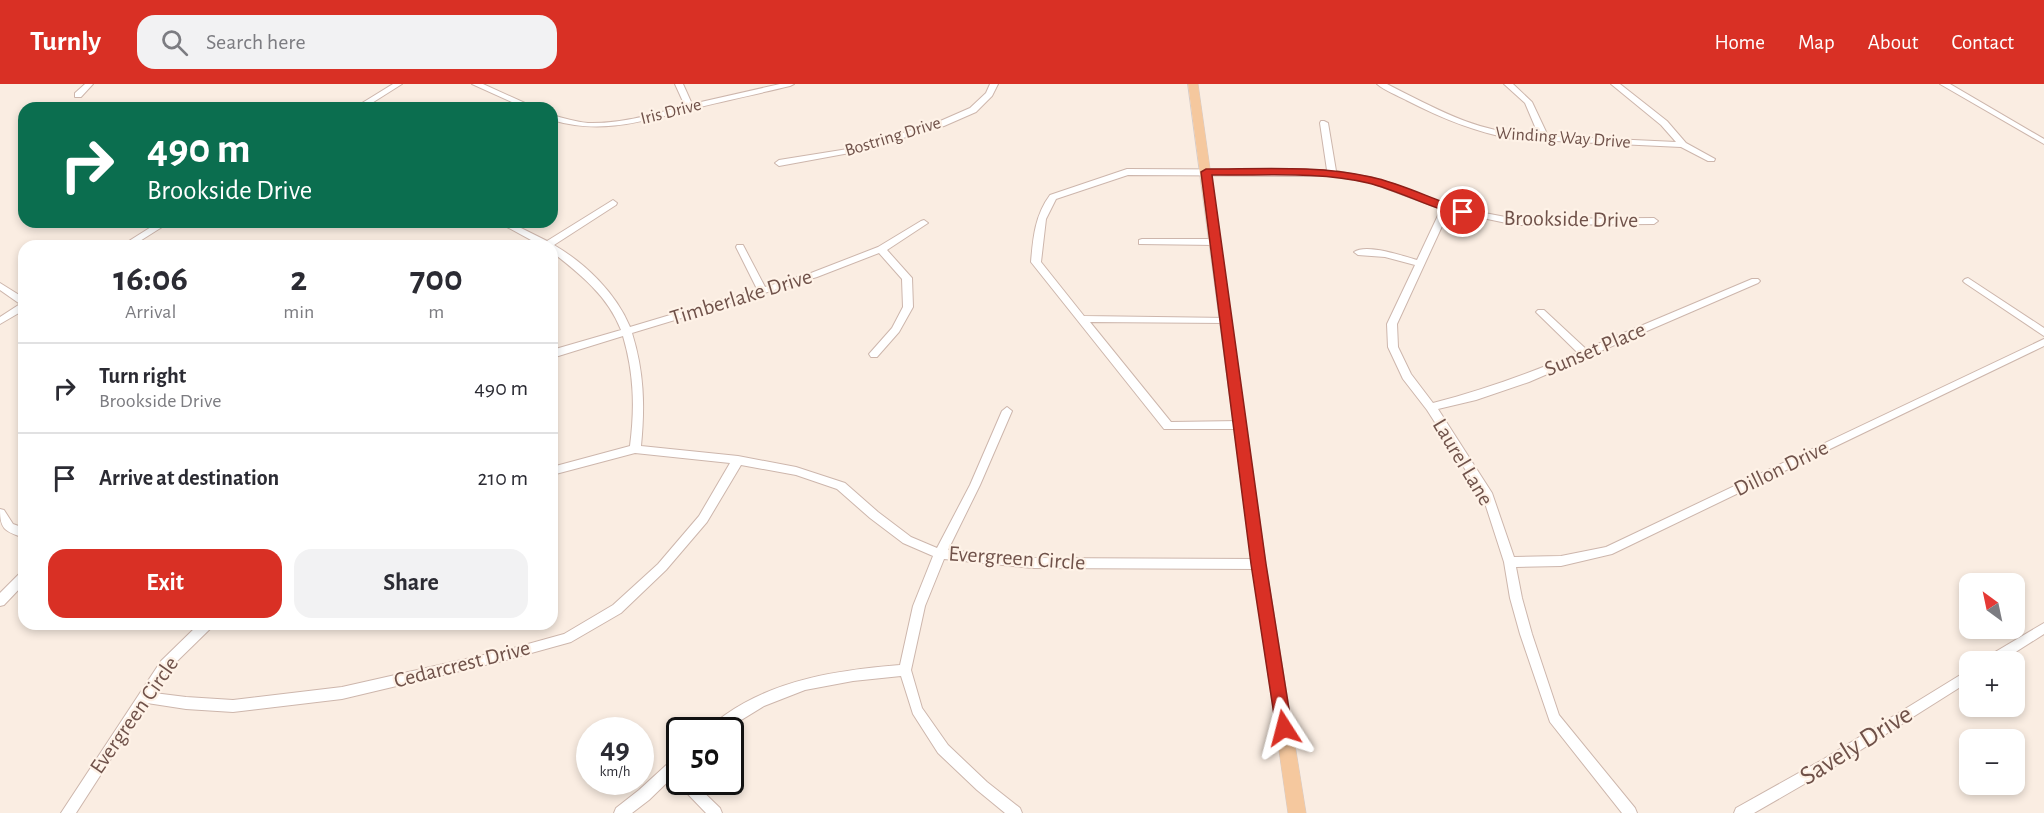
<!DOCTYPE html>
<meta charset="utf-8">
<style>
:root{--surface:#fff;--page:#f2f2f3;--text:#2b2b33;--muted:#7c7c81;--line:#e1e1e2;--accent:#d93025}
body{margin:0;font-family:"Alegreya Sans",sans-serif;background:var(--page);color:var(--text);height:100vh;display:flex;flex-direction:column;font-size:22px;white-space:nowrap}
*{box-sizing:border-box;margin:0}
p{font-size:20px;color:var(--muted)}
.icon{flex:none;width:33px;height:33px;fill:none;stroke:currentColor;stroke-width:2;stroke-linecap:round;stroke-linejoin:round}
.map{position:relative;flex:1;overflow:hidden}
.details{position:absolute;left:18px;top:156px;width:540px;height:390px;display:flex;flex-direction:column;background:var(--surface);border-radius:18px;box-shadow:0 3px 9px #0003}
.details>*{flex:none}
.hud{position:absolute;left:18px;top:18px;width:540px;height:126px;border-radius:18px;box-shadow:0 3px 9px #0003;background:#0b6e4f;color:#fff;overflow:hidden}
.needle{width:39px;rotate:327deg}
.tools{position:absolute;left:1959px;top:489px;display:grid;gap:12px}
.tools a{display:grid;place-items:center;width:66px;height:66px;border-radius:12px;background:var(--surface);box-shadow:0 3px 9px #0003;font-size:30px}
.speed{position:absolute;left:576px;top:633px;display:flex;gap:12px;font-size:30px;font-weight:700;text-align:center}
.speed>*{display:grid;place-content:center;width:78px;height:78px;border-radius:50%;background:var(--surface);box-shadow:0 3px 9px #0003;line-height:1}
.speed small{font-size:15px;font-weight:400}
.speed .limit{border:3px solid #111;border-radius:9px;background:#fff;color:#111}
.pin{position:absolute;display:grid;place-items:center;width:51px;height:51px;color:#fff;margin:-26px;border:3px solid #fff;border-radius:50%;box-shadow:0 2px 6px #0007}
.me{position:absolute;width:66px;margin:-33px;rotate:351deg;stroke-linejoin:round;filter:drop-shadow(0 0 4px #0008)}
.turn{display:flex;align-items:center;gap:21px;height:126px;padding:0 30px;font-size:27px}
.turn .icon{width:78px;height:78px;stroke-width:2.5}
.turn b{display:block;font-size:42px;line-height:51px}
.eta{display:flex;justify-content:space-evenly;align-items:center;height:102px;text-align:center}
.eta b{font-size:36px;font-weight:700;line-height:42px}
.action{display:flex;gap:12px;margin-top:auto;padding:12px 30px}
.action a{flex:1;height:69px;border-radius:18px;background:var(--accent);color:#fff;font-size:24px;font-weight:700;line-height:69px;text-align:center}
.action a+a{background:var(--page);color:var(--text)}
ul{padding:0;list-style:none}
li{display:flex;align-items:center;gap:18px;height:90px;padding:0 30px;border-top:2px solid var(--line)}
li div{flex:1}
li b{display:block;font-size:22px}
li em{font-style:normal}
header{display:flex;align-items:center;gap:36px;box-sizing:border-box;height:84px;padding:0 30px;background:var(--accent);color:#fff}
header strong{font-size:28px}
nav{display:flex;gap:33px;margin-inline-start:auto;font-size:21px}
.search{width:420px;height:54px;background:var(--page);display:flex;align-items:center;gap:15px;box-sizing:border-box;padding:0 21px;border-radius:18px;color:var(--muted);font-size:22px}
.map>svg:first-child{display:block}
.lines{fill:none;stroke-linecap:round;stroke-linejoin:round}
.minor-casing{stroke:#cdb6ac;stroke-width:2}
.major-casing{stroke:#d4cbc9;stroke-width:1}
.minor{fill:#fff;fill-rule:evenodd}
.major{fill:#f5c89e;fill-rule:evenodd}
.route{fill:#d93025;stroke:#8d1f18;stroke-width:1.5}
.labels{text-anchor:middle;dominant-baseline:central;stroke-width:4.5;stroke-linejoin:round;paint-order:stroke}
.far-street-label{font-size:18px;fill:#70524a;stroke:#fef2e7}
.street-label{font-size:22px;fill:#70524a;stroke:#fef2e7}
.near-street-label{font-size:27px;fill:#70524a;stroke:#fef2e7}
</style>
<header>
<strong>Turnly</strong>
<div class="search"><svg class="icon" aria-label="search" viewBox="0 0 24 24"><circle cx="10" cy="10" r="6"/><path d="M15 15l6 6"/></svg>Search here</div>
<nav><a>Home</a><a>Map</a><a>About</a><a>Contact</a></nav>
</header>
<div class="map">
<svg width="2044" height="729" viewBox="0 0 2044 729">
<rect width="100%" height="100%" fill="#faede2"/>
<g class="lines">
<g class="minor-casing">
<path id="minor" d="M85,0H93L81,13H75V9Z
M393,0H402L364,24H354Z
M472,0H483L536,24H525Z
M675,0H683L692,20L780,0H794L790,2C757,10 724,17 692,25C643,37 602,51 552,36V31C564,34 576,38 588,39C621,40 653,30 685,22Z
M990,0H998L992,12L976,28L944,42L855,68L779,82L775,79L779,76L854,64L938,38L970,24L986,9Z
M1377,0H1387C1440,27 1478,49 1539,52L1525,19L1504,0H1513L1532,18L1548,52L1676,58L1661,41L1611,0H1620L1667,37L1686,59L1715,75L1714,77H1708L1681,63L1513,55C1475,48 1441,34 1406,16C1397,11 1385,7 1377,0Z
M1940,0H1950L2044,55V60Z
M1321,37H1324L1328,39L1336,87L1374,94L1448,122L1516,135L1654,134L1658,137L1654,140L1516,141L1449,127L1397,240L1398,263L1411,290L1433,319C1484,306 1530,289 1578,269L1538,230L1536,228L1538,226H1544L1586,265L1752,195H1758L1760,197L1758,199L1529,298L1476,316L1438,325L1492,409L1514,473L1561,472L1606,463L2044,255V262L1612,470L1561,482L1516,483L1522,514L1532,550L1559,631L1635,724L1637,729H1622L1550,638L1520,550L1510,514L1504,478L1483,413L1427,326L1403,295L1388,263L1387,240L1415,181L1385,173L1358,171L1354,168C1366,159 1403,172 1417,176L1441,125L1369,98L1332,92L1128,91L1056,115L1046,135L1041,178L1084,232L1229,234L1231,236L1229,238L1226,239L1090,238L1171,338L1240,337L1245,341L1240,345H1164L1031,178C1033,154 1035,131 1050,111L1127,85L1327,86L1320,39Z
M613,116L617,119L616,121L554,161C585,179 616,209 630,243L757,205L736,163L737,161H743L765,203L811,189L878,163L921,137L924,136L928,139L887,166L912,194L913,223L899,248L877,273H871L869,270L892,244L903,223L902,195L879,169L817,193L632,249C644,288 645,321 641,362L738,372L796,383L845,399L878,428L911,453L937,464L970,401L1002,327L1007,323L1012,327L980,401L948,466L1032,474L1259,475L1263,477L1265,480L1263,483L1259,485L1032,484L944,475L925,522L911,586L922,624L948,661L987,698L1020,724L1022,729H1005L977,706L938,669L913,630L901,592L853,597L805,606L764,622L725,646H709C711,639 719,636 725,631C776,595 839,586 900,581L913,522L933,472L903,459L870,434L837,405L796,391L741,381L707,438L666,486L621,529L571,558L506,576L342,615L233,628L186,625L147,619L76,729H61L161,577L199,540H213L211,544L169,585L154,609L186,613L233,616L342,603L506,566L564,550L613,521L658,480L699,432L730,379L635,369L552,391V383L630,362C635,323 634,290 623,252L552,274V266L621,246C608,212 580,190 552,168V162H542L498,138H509L547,157Z
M159,138H170L132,162H121Z
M1142,155H1215L1219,158L1215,161L1139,160V156Z
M1968,194L2044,244V252L1965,199L1963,197L1965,195Z
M0,199L24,214V226L0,240V233L20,220L0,206Z
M0,425L4,426L13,440L24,444V454C5,447 0,446 0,425Z
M24,487V500L4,521L0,522V509L20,489Z
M2044,539V550L2000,578H1983L1985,574Z
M1970,585V597L1832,684L1754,729H1734L1736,724L1822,676Z
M680,671V686L649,716L632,729H614L616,724L639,706L675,673Z
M680,696V698H693L720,724L722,729H706L680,702L678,698Z"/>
</g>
<g class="major-casing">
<path id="major" d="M1188,0H1198L1266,480L1306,729H1288L1252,480Z"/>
</g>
<use href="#minor" class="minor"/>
<use href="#major" class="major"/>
</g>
<path class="route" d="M1206,85C1261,85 1318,81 1371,93C1404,100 1435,117 1467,126L1469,128L1463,132C1430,124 1400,107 1368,99C1318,87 1263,92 1212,91L1266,480L1292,644L1290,650L1284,652L1278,650L1276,644L1251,480L1201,88Z"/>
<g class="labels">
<g class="far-street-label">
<text transform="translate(671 28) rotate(-14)">Iris Drive</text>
<text transform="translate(893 53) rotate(-17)">Bostring Drive</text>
<text transform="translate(1563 54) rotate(4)">Winding Way Drive</text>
</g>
<g class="street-label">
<text transform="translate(1571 135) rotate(1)">Brookside Drive</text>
<text transform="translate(741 213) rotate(-17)">Timberlake Drive</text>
<text transform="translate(1595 265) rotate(-23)">Sunset Place</text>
<text transform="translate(1463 378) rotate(59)">Laurel Lane</text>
<text transform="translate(1781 384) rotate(-26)">Dillon Drive</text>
<text transform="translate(1017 474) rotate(4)">Evergreen Circle</text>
<text transform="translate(462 580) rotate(-14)">Cedarcrest Drive</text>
<text transform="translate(134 631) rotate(-55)">Evergreen Circle</text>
</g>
<g class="near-street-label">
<text transform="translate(1856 661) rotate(-32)">Savely Drive</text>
</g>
</g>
</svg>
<div class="tools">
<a><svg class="needle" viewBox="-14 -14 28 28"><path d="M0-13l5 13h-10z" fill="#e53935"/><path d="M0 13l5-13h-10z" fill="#7c7c81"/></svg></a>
<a>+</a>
<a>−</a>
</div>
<div class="speed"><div>49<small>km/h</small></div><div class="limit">50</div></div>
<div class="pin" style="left:1463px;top:128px;background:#d93025"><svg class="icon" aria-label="arrive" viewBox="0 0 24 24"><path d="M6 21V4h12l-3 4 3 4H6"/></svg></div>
<svg class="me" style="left:1284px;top:644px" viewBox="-20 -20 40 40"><path d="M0-17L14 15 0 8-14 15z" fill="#d93025" stroke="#fff" stroke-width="4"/></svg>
<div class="hud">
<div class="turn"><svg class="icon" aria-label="right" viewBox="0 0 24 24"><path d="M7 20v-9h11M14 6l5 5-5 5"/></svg><div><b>490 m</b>Brookside Drive</div></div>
</div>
<section class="details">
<div class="eta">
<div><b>16:06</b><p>Arrival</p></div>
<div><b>2</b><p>min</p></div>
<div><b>700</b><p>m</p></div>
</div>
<ul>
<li><svg class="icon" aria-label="right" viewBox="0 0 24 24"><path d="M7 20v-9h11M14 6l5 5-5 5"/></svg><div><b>Turn right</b><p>Brookside Drive</p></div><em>490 m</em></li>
<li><svg class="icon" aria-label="arrive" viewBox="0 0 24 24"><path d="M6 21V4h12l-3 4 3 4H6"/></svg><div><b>Arrive at destination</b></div><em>210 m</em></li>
</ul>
<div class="action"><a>Exit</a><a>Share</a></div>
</section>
</div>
